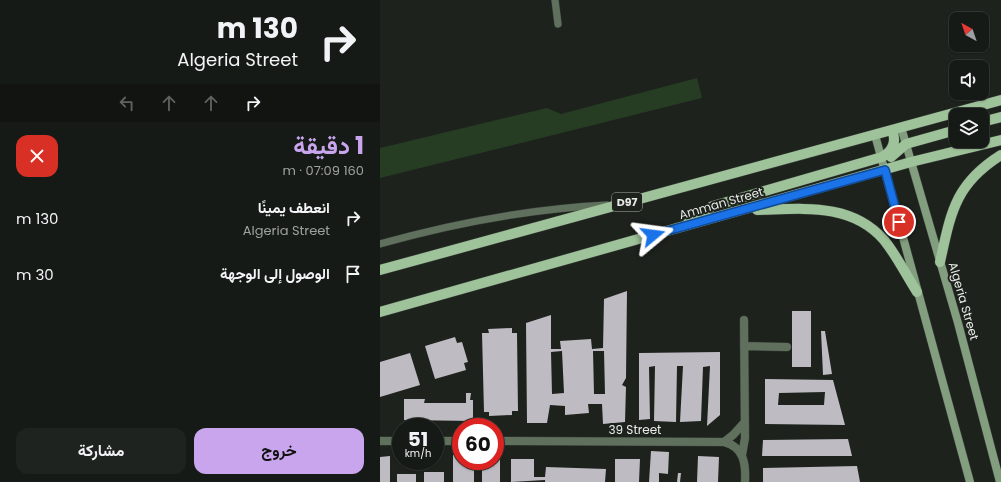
<!DOCTYPE html>
<html lang="ar">
<meta charset="utf-8">
<style>
:root{--surface:#161a16;--page:#1f231f;--text:#f1f3f6;--muted:#9ea1a1;--line:#353835;--accent:#c9a5ee}
body{margin:0;font-family:Poppins,Vazirmatn,sans-serif;background:var(--page);color:var(--text);direction:rtl;height:100vh;display:flex;flex-direction:column;font-size:15px;white-space:nowrap}
*{box-sizing:border-box;margin:0}
p{font-size:13px;color:var(--muted)}
.icon{flex:none;width:22px;height:22px;fill:none;stroke:currentColor;stroke-width:2;stroke-linecap:round;stroke-linejoin:round}
.map{position:relative;flex:1;overflow:hidden;direction:ltr}
.sheet{display:flex;flex-direction:column;background:var(--surface);width:380px}
.sheet>*{flex:none}
.top-card{background:#161a16;color:var(--text);overflow:hidden}
.needle{width:26px;rotate:320deg}
.buttons{position:absolute;left:569px;top:12px;display:grid;gap:8px}
.buttons a{display:grid;place-items:center;width:40px;height:40px;border-radius:8px;background:var(--surface);box-shadow:0 1px 3px #0004,0 0 0 1px var(--line);font-size:20px}
.speed{position:absolute;left:12px;top:418px;display:flex;gap:8px;font-size:20px;font-weight:700;text-align:center}
.speed>*{display:grid;place-content:center;width:52px;height:52px;border-radius:50%;background:var(--surface);box-shadow:0 1px 3px #0004,0 0 0 1px var(--line);line-height:1}
.speed small{font-size:10px;font-weight:400}
.speed .limit{border:6px solid #d22;background:#fff;color:#111}
.pin{position:absolute;display:grid;place-items:center;width:34px;height:34px;color:#fff;margin:-17px;border:2px solid #fff;border-radius:50%;box-shadow:0 1px 4px #0007}
.me{position:absolute;width:44px;margin:-22px;rotate:74deg;stroke-linejoin:round;filter:drop-shadow(0 0 3px #0008)}
.turn{display:flex;align-items:center;gap:14px;height:84px;padding:0 16px;font-size:18px}
.turn .icon{width:52px;height:52px;stroke-width:2.5}
.turn b{display:block;font-size:28px;line-height:34px}
.lanes{display:flex;align-items:center;height:38px;padding:0 16px;background:#0003;justify-content:center;gap:20px;direction:ltr}
.lanes .off{opacity:.35}
.round{display:grid;place-items:center;flex:none;width:42px;height:42px;border-radius:12px;background:var(--page)}
.overview{display:flex;align-items:center;justify-content:space-between;height:68px;padding:0 16px}
h1{font-size:24px;font-weight:700;line-height:30px;color:var(--accent)}
.action{display:flex;gap:8px;margin-top:auto;padding:8px 16px}
.action a{flex:1;height:46px;border-radius:12px;background:var(--accent);color:#111;font-size:16px;font-weight:700;line-height:46px;text-align:center}
.action a+a{background:var(--page);color:var(--text)}
ul{padding:0;list-style:none}
li{display:flex;align-items:center;gap:12px;height:56px;padding:0 16px}
li div{flex:1}
li b{display:block;font-size:15px}
li em{font-style:normal}
main{display:flex;flex:1;min-height:0}
.map>svg:first-child{display:block}
.green{fill:#263d24}
.building{fill:#bebbc2;fill-rule:evenodd}
.lines{fill:none;stroke-linecap:round;stroke-linejoin:round}
.service-casing{stroke:#393e39;stroke-width:8}
.minor-casing{stroke:#393e39;stroke-width:9}
.secondary-casing{stroke:#393e39;stroke-width:9}
.primary-casing{stroke:#393e39;stroke-width:11}
.service{stroke:#5f705d;stroke-width:7}
.minor{stroke:#5f705d;stroke-width:8}
.secondary{stroke:#829e7f;stroke-width:8}
.primary{stroke:#9ec299;stroke-width:10}
.route-casing{stroke:#114b97;stroke-width:10}
.route{stroke:#1a73e8;stroke-width:7}
.labels{text-anchor:middle;dominant-baseline:central;stroke-width:4;stroke-linejoin:round;paint-order:stroke}
.shield{fill:#1d221d;stroke:#abafaa;stroke-width:1}
.shield-label{font-size:11px;font-weight:bold;fill:#e8ebe7}
.street-label{font-size:12px;fill:#e8ebe7;stroke:#1d221d}
</style>
<main>
<div class="map">
<svg width="621" height="482" viewBox="0 0 621 482">
<rect width="100%" height="100%" fill="#1d221d"/>
<path class="green" d="M317,78L322,98L0,178V148L167,108L181,114Z"/>
<path class="building" d="M247,291L246,378L242,385L246,387L245,422L223,424L222,404H208L209,413L185,415V406L170,405L167,423H147L146,323L171,315V349H181L180,341L211,339L212,349L223,348L224,299ZM182,351L184,393L172,394L171,352ZM213,351H224L225,394H214Z
M412,311H431V367H412Z
M132,328V333H137L138,411H132V415L109,416V412H104L102,333H109L108,329Z
M441,331H445L452,374L443,375Z
M75,337L77,343L82,342L88,362L84,363L86,370L55,379L45,346Z
M340,352V415L327,426L330,366L323,367L321,421L300,422L303,366H297L296,422L274,421L275,366L269,367L270,419L259,420V353Z
M30,353L40,385L0,397V362Z
M385,379L453,380L465,425L385,424ZM445,392L444,405H398L399,393Z
M86,393H91L90,400H93V421L24,420V399H45L44,403H86Z
M468,439L472,456H382L383,440Z
M271,451L289,452L288,474L279,473V482H269Z
M73,455H81V461H94V482H73Z
M10,456V482H0V457Z
M120,456V482H102V461H115V457Z
M318,456L339,457L338,482H317Z
M131,459H154V477H165L166,467L226,469L225,482H165V480L131,482Z
M235,459H260L259,482H235Z
M477,466L480,482H383V468Z
M44,472H64V482H44Z
M298,473H301L300,482H297Z
M17,474H36V482H17Z"/>
<g class="lines">
<g class="service-casing">
<path id="service" d="M175,0L178,24
M0,244C74,223 149,209 227,205"/>
</g>
<g class="minor-casing">
<path id="minor" d="M364,346L407,347
M0,441H21
M55,441H81
M115,441L344,442C364,447 366,464 365,482
M344,442L353,435L364,423
M362,455L365,438L364,320"/>
</g>
<g class="secondary-casing">
<path id="secondary" d="M521,127L578,323L620,482
M495,135L590,482"/>
</g>
<g class="primary-casing">
<path id="primary" d="M602,122L621,117
M511,157L526,144L576,130
M377,210C422,209 471,202 504,240C517,256 526,275 537,292
M307,224L322,212L333,206L502,157C513,151 517,142 512,130
M560,262C571,212 575,184 621,155
M0,270L621,100
M0,312L531,162L621,140"/>
</g>
<use href="#service" class="service"/>
<use href="#minor" class="minor"/>
<use href="#secondary" class="secondary"/>
<use href="#primary" class="primary"/>
</g>
<g class="lines">
<g class="route-casing">
<path id="route" d="M273,235L505,170L519,222"/>
</g>
<use href="#route" class="route"/>
</g>
<g class="labels">
<rect class="shield" x="232" y="193" width="30" height="18" rx="3"/>
<g class="shield-label">
<text x="247" y="202">D97</text>
</g>
<g class="street-label">
<text transform="translate(341 203) rotate(-16)">Amman Street</text>
<text transform="translate(584 301) rotate(74)">Algeria Street</text>
<text x="255" y="429">39 Street</text>
</g>
</g>
</svg>
<div class="buttons">
<a><svg class="needle" viewBox="-14 -14 28 28"><path d="M0-13l5 13h-10z" fill="#e53935"/><path d="M0 13l5-13h-10z" fill="#9ea1a1"/></svg></a>
<a><svg class="icon" aria-label="sound" viewBox="0 0 24 24"><path d="M4 9h4l5-4v14l-5-4H4zM17 9q2 3 0 6"/></svg></a>
<a><svg class="icon" aria-label="layers" viewBox="0 0 24 24"><path d="M12 4l9 5-9 5-9-5zM3 14l9 5 9-5"/></svg></a>
</div>
<div class="speed"><div>51<small>km/h</small></div><div class="limit">60</div></div>
<div class="pin" style="left:519px;top:222px;background:#d93025"><svg class="icon" aria-label="arrive" viewBox="0 0 24 24"><path d="M6 21V4h12l-3 4 3 4H6"/></svg></div>
<svg class="me" style="left:273px;top:235px" viewBox="-20 -20 40 40"><path d="M0-17L14 15 0 8-14 15z" fill="#1a73e8" stroke="#fff" stroke-width="4"/></svg>
</div>
<section class="sheet">
<div class="top-card">
<div class="turn"><svg class="icon" aria-label="right" viewBox="0 0 24 24"><path d="M7 20v-9h11M14 6l5 5-5 5"/></svg><div><b>130 m</b>Algeria Street</div></div>
<div class="lanes"><svg class="icon off" aria-label="left" viewBox="0 0 24 24"><path d="M17 20v-9H6M10 6l-5 5 5 5"/></svg><svg class="icon off" aria-label="ahead" viewBox="0 0 24 24"><path d="M12 20V5M6 11l6-6 6 6"/></svg><svg class="icon off" aria-label="ahead" viewBox="0 0 24 24"><path d="M12 20V5M6 11l6-6 6 6"/></svg><svg class="icon" aria-label="right" viewBox="0 0 24 24"><path d="M7 20v-9h11M14 6l5 5-5 5"/></svg></div>
</div>
<div class="overview"><div><h1>1 دقيقة</h1><p>160 m · 07:09</p></div><a class="round" style="background:#d93025;color:#fff"><svg class="icon" aria-label="close" viewBox="0 0 24 24"><path d="M6 6l12 12M18 6L6 18"/></svg></a></div>
<ul>
<li><svg class="icon" aria-label="right" viewBox="0 0 24 24"><path d="M7 20v-9h11M14 6l5 5-5 5"/></svg><div><b>انعطف يمينًا</b><p>Algeria Street</p></div><em>130 m</em></li>
<li><svg class="icon" aria-label="arrive" viewBox="0 0 24 24"><path d="M6 21V4h12l-3 4 3 4H6"/></svg><div><b>الوصول إلى الوجهة</b></div><em>30 m</em></li>
</ul>
<div class="action"><a>خروج</a><a>مشاركة</a></div>
</section>
</main>
